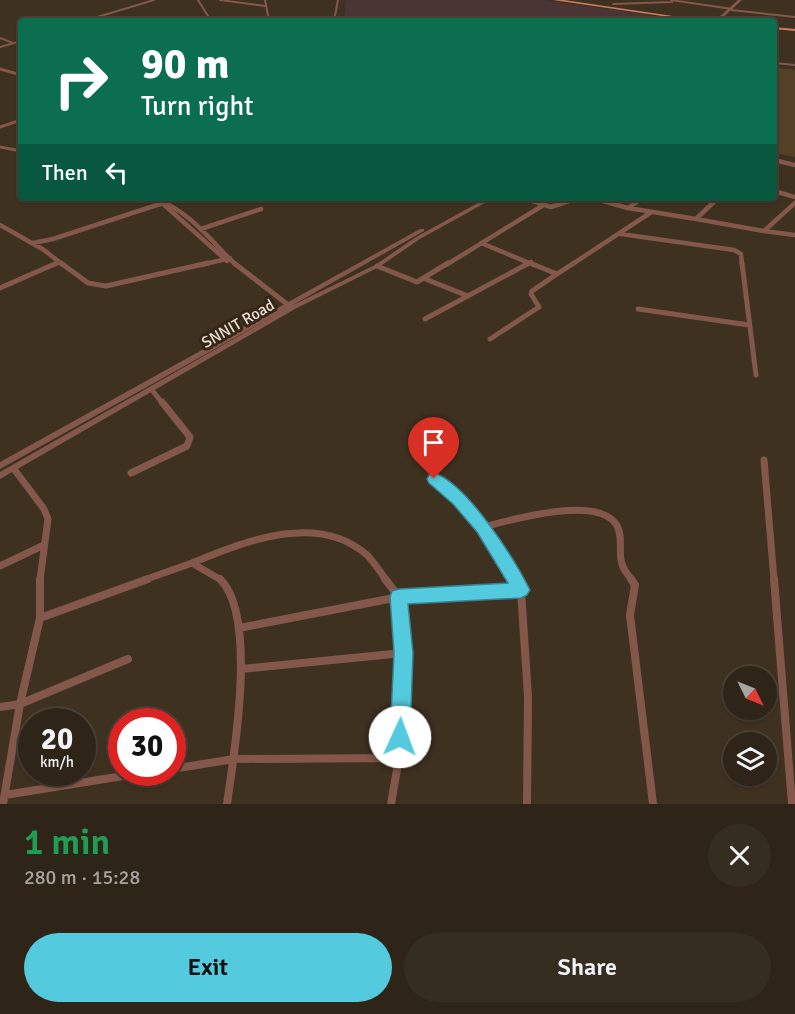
<!DOCTYPE html>
<meta charset="utf-8">
<style>
:root{--surface:#2e2518;--page:#362d21;--text:#f1f3f6;--muted:#a7a5a2;--line:#494237;--accent:#54cade}
body{margin:0;font-family:Signika,sans-serif;background:var(--page);color:var(--text);height:100vh;display:flex;flex-direction:column;font-size:22px;white-space:nowrap}
*{box-sizing:border-box;margin:0}
p{font-size:20px;color:var(--muted)}
.icon{flex:none;width:33px;height:33px;fill:none;stroke:currentColor;stroke-width:2;stroke-linecap:round;stroke-linejoin:round}
.map{position:relative;height:804px;overflow:hidden}
.panel{display:flex;flex-direction:column;background:var(--surface);flex:1}
.panel>*{flex:none}
.banner{position:absolute;left:18px;top:18px;width:759px;height:183px;border-radius:6px;box-shadow:0 2px 4px #0004,0 0 0 2px var(--line);background:#0b6e4f;color:#fff;overflow:hidden}
.needle{width:39px;rotate:133deg}
.buttons{position:absolute;left:723px;top:666px;display:grid;gap:12px}
.buttons a{display:grid;place-items:center;width:54px;height:54px;border-radius:50%;background:var(--surface);box-shadow:0 2px 4px #0004,0 0 0 2px var(--line);font-size:30px}
.speed{position:absolute;left:18px;top:708px;display:flex;gap:12px;font-size:30px;font-weight:700;text-align:center}
.speed>*{display:grid;place-content:center;width:78px;height:78px;border-radius:50%;background:var(--surface);box-shadow:0 2px 4px #0004,0 0 0 2px var(--line);line-height:1}
.speed small{font-size:15px;font-weight:400}
.speed .limit{border:9px solid #d22;background:#fff;color:#111}
.pin{position:absolute;display:grid;place-items:center;width:51px;height:51px;color:#fff;margin:-62px -26px;border-radius:50% 50% 50% 0;rotate:-45deg;box-shadow:0 0 6px #0007}
.pin .icon{rotate:45deg}
.me{position:absolute;width:66px;margin:-33px;rotate:2deg;stroke-linejoin:round;filter:drop-shadow(0 0 4px #0008)}
.turn{display:flex;align-items:center;gap:21px;height:126px;padding:0 24px;font-size:27px}
.turn .icon{width:78px;height:78px;stroke-width:2.5}
.turn b{display:block;font-size:42px;line-height:51px}
.then{display:flex;align-items:center;height:57px;padding:0 24px;background:#0003;gap:12px;font-size:22px}
.round{display:grid;place-items:center;flex:none;width:63px;height:63px;border-radius:32px;background:var(--page)}
.head{display:flex;align-items:center;justify-content:space-between;height:102px;padding:0 24px}
h1{font-size:36px;font-weight:600;line-height:45px;color:#1e9e55}
.cta{display:flex;gap:12px;margin-top:auto;padding:12px 24px}
.cta a{flex:1;height:69px;border-radius:36px;background:var(--accent);color:#111;font-size:24px;font-weight:600;line-height:69px;text-align:center}
.cta a+a{background:var(--page);color:var(--text)}
.map>svg:first-child{display:block}
.education{fill:#4a3535}
.green{fill:#544025}
.lines{fill:none;stroke-linecap:round;stroke-linejoin:round}
.minor-far5{stroke:#83584a;stroke-width:2}
.minor-far4{stroke:#83584a;stroke-width:3}
.minor-far3{stroke:#83584a;stroke-width:4.5}
.minor-far2{stroke:#83584a;stroke-width:5}
.minor-far1{stroke:#83584a;stroke-width:7}
.minor{stroke:#83584a;stroke-width:8}
.tertiary{fill:#83584a;fill-rule:evenodd}
.primary{fill:#d0795e;fill-rule:evenodd}
.route{fill:#54cade;stroke:#378390;stroke-width:1.5}
.labels{text-anchor:middle;dominant-baseline:central;stroke-width:6;stroke-linejoin:round;paint-order:stroke}
.street-label{font-size:16px;fill:#e7ded4;stroke:#342716}
</style>
<div class="map">
<svg width="795" height="804" viewBox="0 0 795 804">
<rect width="100%" height="100%" fill="#3e3120"/>
<path class="education" d="M346,0H543L691,21H344Z"/>
<path class="green" d="M774,67L795,70V157L774,153Z"/>
<g class="lines">
<path class="minor-far5" d="M198,0L208,16L205,21
M220,0L265,6
M265,0L269,21
M671,0L732,9
M613,4L672,2
M731,10L795,17
M84,21L154,0
M334,21L338,0
M0,38L13,43
M0,47L21,41
M774,63L795,65"/>
<path class="minor-far4" d="M0,69L21,75
M0,127L21,120
M0,147L21,151"/>
<path class="minor-far3" d="M774,160L795,165
M774,191L795,197
M523,198L551,207L578,198
M592,198L628,208L643,198
M157,199C191,213 210,240 236,265
M161,202L227,261
M628,208L696,219L718,198
M696,219L764,231L795,203
M0,225L44,250L63,265
M201,229L261,209
M764,231L795,235
M621,234L734,250L741,254L742,265
M33,243L53,239L166,202
M481,243L534,265
M53,265L59,262
M201,265L230,258
M446,265L542,206
M526,265L531,262
M571,265L650,213"/>
<path class="minor-far2" d="M61,263L88,283L106,286L208,263
M234,263L287,304
M530,263L557,274L574,263
M742,263L756,375
M377,266L417,282L448,263
M423,278L468,296
M0,288L57,263
M638,309L749,325
M425,319L529,263
M490,339L539,307L531,294L532,291L557,274
M152,390L163,404"/>
<path class="minor-far1" d="M764,460L774,580
M14,469L44,509L48,519L40,580
M131,473L187,446L190,437L162,402
M434,479L483,527L515,580
M483,527C511,520 596,495 616,524C623,534 619,549 621,560C622,568 627,574 632,580
M192,563C244,542 317,511 367,555C374,562 380,572 386,580
M0,566L44,545
M144,580L192,563L221,580"/>
<path class="minor" d="M220,579C258,616 234,754 227,804
M385,579L399,597L403,653L399,758L391,804
M514,579L521,590
M631,579L635,585L630,615L653,804
M774,579L792,804
M40,618L148,579
M239,628L399,597L521,590L528,697L527,804
M241,669L403,653
M0,707L20,704L128,659
M172,769L234,759L399,758
M5,795L148,772
M3,804L20,704L40,618V579"/>
<path class="tertiary" d="M738,0H742L719,21H715Z
M487,198H494L420,239L379,267L295,309L0,479V472L281,312L0,469V462L420,229H424V231L291,306L375,265L416,237Z"/>
<path class="primary" d="M553,0H564L707,21H696Z
M774,27L795,29V31L774,29Z"/>
</g>
<path class="route" d="M434,473C467,483 515,560 530,590L527,595L521,598L408,604L413,653L410,737L407,744L400,747L393,744L390,737L394,653L390,597L392,591L399,589L508,583L477,532L453,504L429,483L427,479L429,475Z"/>
<g class="labels">
<g class="street-label">
<text transform="translate(238 324) rotate(-30)">SNNIT Road</text>
</g>
</g>
</svg>
<div class="buttons">
<a><svg class="needle" viewBox="-14 -14 28 28"><path d="M0-13l5 13h-10z" fill="#e53935"/><path d="M0 13l5-13h-10z" fill="#a7a5a2"/></svg></a>
<a><svg class="icon" aria-label="layers" viewBox="0 0 24 24"><path d="M12 4l9 5-9 5-9-5zM3 14l9 5 9-5"/></svg></a>
</div>
<div class="speed"><div>20<small>km/h</small></div><div class="limit">30</div></div>
<div class="pin" style="left:434px;top:479px;background:#d93025"><svg class="icon" aria-label="arrive" viewBox="0 0 24 24"><path d="M6 21V4h12l-3 4 3 4H6"/></svg></div>
<svg class="me" style="left:400px;top:737px" viewBox="-20 -20 40 40"><circle r="19" fill="#fff"/><path d="M0-13L10 11 0 6-10 11z" fill="#54cade"/></svg>
<div class="banner">
<div class="turn"><svg class="icon" aria-label="right" viewBox="0 0 24 24"><path d="M7 20v-9h11M14 6l5 5-5 5"/></svg><div><b>90 m</b>Turn right</div></div>
<div class="then">Then<svg class="icon" aria-label="left" viewBox="0 0 24 24"><path d="M17 20v-9H6M10 6l-5 5 5 5"/></svg></div>
</div>
</div>
<section class="panel">
<div class="head"><div><h1>1 min</h1><p>280 m · 15:28</p></div><a class="round"><svg class="icon" aria-label="close" viewBox="0 0 24 24"><path d="M6 6l12 12M18 6L6 18"/></svg></a></div>
<div class="cta"><a>Exit</a><a>Share</a></div>
</section>
